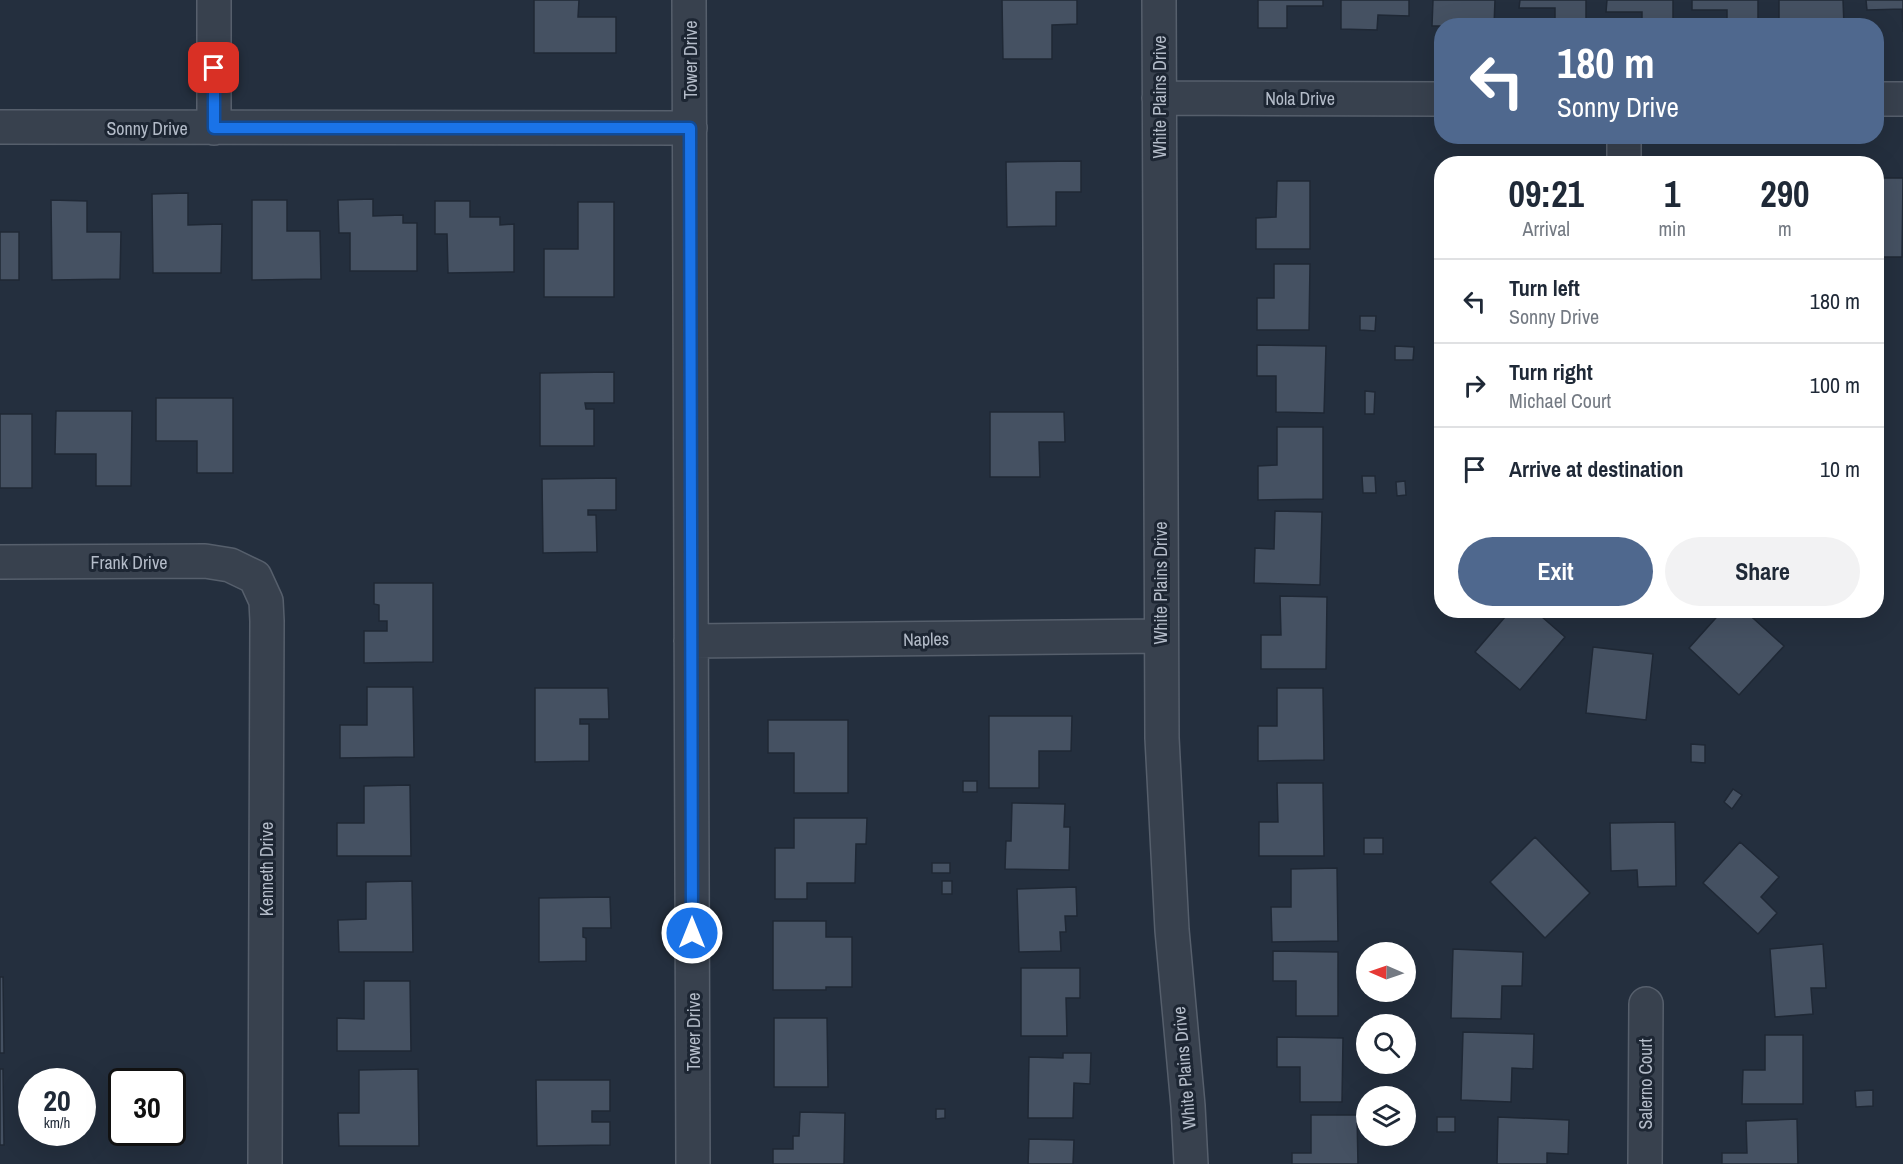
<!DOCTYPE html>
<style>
:root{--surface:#fff;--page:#f2f2f3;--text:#1f2937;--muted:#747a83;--line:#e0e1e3;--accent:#4f688e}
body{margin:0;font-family:"Archivo Narrow",sans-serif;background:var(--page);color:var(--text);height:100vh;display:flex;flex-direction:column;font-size:22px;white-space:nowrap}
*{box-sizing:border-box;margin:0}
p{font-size:20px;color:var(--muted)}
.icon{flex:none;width:33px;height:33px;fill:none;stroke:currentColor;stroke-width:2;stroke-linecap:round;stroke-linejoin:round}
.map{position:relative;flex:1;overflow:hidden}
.sheet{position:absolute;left:1434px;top:156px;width:450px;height:462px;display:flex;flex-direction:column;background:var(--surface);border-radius:24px;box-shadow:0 6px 24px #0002}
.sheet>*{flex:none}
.hud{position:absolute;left:1434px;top:18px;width:450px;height:126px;border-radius:24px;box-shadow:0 6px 24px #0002;background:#4f688e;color:#fff;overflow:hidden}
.needle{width:39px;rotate:272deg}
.controls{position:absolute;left:1356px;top:942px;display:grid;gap:12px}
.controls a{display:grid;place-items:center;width:60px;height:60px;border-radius:50%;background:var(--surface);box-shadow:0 6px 24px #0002;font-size:30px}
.speed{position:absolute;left:18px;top:1068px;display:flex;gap:12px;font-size:30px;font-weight:700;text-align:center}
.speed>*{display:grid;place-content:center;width:78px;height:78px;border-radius:50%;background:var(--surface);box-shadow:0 6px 24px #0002;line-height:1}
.speed small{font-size:15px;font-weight:400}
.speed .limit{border:3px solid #111;border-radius:9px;background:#fff;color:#111}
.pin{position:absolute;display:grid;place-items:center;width:51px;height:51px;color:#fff;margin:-26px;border-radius:12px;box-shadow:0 3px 9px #0006}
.me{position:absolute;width:66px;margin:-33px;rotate:0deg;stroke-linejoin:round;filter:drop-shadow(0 0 4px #0008)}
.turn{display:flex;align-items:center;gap:21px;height:126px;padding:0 24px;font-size:27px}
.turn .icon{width:78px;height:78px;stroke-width:2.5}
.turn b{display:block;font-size:42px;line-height:51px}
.eta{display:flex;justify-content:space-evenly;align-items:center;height:102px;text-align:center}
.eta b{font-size:36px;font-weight:700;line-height:42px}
.action{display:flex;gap:12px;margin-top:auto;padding:12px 24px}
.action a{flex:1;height:69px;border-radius:36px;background:var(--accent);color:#fff;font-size:24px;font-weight:700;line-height:69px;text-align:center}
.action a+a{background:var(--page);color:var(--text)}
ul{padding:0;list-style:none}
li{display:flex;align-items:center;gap:18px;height:84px;padding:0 24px;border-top:2px solid var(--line)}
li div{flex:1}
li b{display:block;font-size:22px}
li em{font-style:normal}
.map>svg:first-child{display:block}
.building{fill:#455162;stroke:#1f2835;stroke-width:1.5}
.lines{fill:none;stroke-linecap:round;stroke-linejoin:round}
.minor-casing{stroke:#565f6c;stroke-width:36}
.minor{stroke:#38414e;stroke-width:33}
.route-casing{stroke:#114b97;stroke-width:15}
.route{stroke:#1a73e8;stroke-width:10}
.labels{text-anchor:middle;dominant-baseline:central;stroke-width:6;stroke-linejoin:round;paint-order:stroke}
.street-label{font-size:18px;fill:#b4bcc9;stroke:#1d2633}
</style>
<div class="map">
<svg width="1903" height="1164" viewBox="0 0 1903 1164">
<rect width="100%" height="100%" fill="#242f3e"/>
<path class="building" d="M534,0H579L578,17H616V53H534Z
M1002,0H1077V24L1052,25V59H1003Z
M1258,0H1323V6H1287V28H1258Z
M1341,0H1409V16L1378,15L1377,30L1341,29Z
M1433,0H1495L1494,26H1432Z
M1520,0H1586V26H1555V8H1519Z
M1607,0H1673V26H1642V12H1606Z
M1692,0H1758V26H1727V10H1692Z
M1779,0H1843L1844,26H1779Z
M1866,0H1903V32L1902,9L1867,10Z
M1081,161V192H1056V226L1007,227L1006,162Z
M1876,178H1903L1902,257H1876Z
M1277,181H1310V249H1256V218L1276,217Z
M188,193V225L222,224L221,273H153L152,194Z
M373,199V216L403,215V223H417V271H350V233H339L338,200Z
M51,200L87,201V232H121L120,279L52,280Z
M252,200H287V231H320L321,279L252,280Z
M435,201H470V217H500V225L514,224V272L448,273L447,234H435Z
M578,202H614V297H544V249H578Z
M0,232H19V280H0Z
M1274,264H1310L1309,330H1257V298H1274Z
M1360,316H1376L1375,331L1360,330Z
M1257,345L1326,346L1324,413L1276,412V376H1257Z
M1395,346L1414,347L1413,360H1395Z
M614,372V403H585L586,409H594V446H540V373Z
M1365,391L1375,392L1374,414H1365Z
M156,398H233V473H197V441H156Z
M56,411H132L131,486H96V454H55Z
M990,412H1064L1065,442H1039L1040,477H990Z
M0,414H32V488H0Z
M1277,427H1323V499L1258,500V466L1277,465Z
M1362,476H1375L1376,493H1363Z
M616,478V510H588V515H596L597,552L543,553L542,479Z
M1405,481L1406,495L1397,496L1396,482Z
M1275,511L1322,512L1320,585L1254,583L1255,548L1274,549Z
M1442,522V544L1436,523Z
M374,583H433V662L364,663V631H387V621H379V605L374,604Z
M1280,596L1327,597L1326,669H1261V635H1281Z
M1511,610H1534L1565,637L1520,690L1475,652Z
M1723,610H1744L1784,646L1739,695L1689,648Z
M1593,647L1653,654L1646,720L1586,713Z
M367,687H413L414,757L340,758V725H367Z
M535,688H608L609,719H580V724H589V761L535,762Z
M1277,688H1323L1324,760L1258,761V726H1277Z
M989,716H1072L1071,751H1039V788H989Z
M768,720H848V793H794V753H768Z
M1691,744L1705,745V763L1691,762Z
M963,781H977V792H963Z
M1277,783H1323L1324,856H1259V822H1278Z
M410,785L411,856H337V823H364V786Z
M1733,789L1742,795L1732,809L1724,802Z
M1012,803L1065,804L1064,827H1070L1069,870L1005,869L1006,841H1011Z
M794,818H867L866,844H856L855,883H807V899H775V848H794Z
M1675,822L1676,886L1638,887L1637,870L1611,871L1610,823Z
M1535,837L1590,893L1545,938L1490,882Z
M1364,838H1383V854H1364Z
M1740,842L1779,877L1761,897L1777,913L1758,934L1703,883Z
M932,863H950V873H932Z
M1337,868L1338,941L1272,942L1271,907H1291V869Z
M412,881L413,952H339L338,920L366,919V882Z
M942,881H952V894H942Z
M1076,887L1077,916H1065L1066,932H1060L1061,951L1019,952L1017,889Z
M610,897L611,928H583V937L586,938V961L539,962V898Z
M773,921H826V937H852V987H826V990H773Z
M1823,944L1826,988H1811L1813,1014L1775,1017L1770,949Z
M1453,949L1523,952L1522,986H1502L1501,1019L1451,1018Z
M1273,951L1338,952V1016H1296V981H1273Z
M1021,968H1080V998H1066L1067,1036H1021Z
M0,977H3L4,1053H0Z
M364,981H410L411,1051H337V1018L364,1019Z
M774,1018H827L828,1087H774Z
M1463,1032L1534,1034L1533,1069L1512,1068L1511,1102L1461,1100Z
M1765,1035H1803V1104H1742L1743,1070H1765Z
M1277,1037L1343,1038L1342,1102H1300V1067H1277Z
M1063,1053H1091L1090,1084L1074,1083L1073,1118H1028L1029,1057L1063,1058Z
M0,1069H3L4,1145H0Z
M418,1069L419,1146H339L338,1113H359V1070Z
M536,1080H610V1111H592V1122H610V1145L537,1146Z
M1873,1090V1106L1856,1107L1855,1091Z
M936,1109H945V1118L936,1119Z
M800,1112L845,1113L844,1164H773V1149H793V1136H799Z
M1311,1115H1357L1358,1164H1292V1153H1311Z
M1437,1117H1455V1132H1437Z
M1498,1117L1569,1120L1568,1154L1547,1153V1164H1497Z
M1797,1119L1798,1164H1722V1153H1747L1746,1121Z
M1029,1139L1074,1140L1073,1164H1028Z"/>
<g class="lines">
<g class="minor-casing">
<path id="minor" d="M689,0L693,1164
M1159,0L1162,738L1172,930L1188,1106L1191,1164
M1159,98L1442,99
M1876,99H1903
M0,127L690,128
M214,128V0
M1624,164V136
M0,562L205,561L230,565L255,577L266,601L267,621L265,1164
M691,641L1161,636
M1645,1164L1646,1004"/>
</g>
<use href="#minor" class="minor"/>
</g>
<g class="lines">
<g class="route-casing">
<path id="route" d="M214,68V128H690L692,933"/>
</g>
<use href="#route" class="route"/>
</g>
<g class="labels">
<g class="street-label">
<text transform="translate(690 60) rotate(-90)">Tower Drive</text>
<text transform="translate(1159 97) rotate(-90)">White Plains Drive</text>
<text x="1300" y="98">Nola Drive</text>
<text x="147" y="128">Sonny Drive</text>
<text x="129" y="562">Frank Drive</text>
<text transform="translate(1160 583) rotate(-90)">White Plains Drive</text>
<text transform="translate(926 639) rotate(-1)">Naples</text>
<text transform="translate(266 869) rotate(-90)">Kenneth Drive</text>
<text transform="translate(693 1032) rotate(-90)">Tower Drive</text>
<text transform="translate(1184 1068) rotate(-95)">White Plains Drive</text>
<text transform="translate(1645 1084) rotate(-90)">Salerno Court</text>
</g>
</g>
</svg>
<div class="controls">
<a><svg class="needle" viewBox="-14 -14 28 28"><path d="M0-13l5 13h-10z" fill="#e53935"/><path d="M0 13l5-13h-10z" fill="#747a83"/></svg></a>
<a><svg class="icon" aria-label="search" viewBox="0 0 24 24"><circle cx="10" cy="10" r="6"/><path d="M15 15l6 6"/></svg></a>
<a><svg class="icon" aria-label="layers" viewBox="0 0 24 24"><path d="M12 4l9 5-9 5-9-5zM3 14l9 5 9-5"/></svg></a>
</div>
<div class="speed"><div>20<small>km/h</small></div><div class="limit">30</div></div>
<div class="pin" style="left:214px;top:68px;background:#d93025"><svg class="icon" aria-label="arrive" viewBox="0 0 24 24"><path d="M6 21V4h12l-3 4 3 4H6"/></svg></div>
<svg class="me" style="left:692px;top:933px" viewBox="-20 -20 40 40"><circle r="17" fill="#1a73e8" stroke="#fff" stroke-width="3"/><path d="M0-11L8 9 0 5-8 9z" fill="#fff"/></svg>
<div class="hud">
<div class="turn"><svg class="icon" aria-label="left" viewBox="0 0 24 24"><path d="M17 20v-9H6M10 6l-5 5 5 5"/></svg><div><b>180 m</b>Sonny Drive</div></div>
</div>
<section class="sheet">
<div class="eta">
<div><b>09:21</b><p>Arrival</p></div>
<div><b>1</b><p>min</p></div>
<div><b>290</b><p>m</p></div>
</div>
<ul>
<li><svg class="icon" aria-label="left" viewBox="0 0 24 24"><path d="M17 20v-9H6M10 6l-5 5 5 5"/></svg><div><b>Turn left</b><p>Sonny Drive</p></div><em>180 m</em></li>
<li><svg class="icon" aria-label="right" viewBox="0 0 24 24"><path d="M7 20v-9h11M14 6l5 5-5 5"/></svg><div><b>Turn right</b><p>Michael Court</p></div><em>100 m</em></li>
<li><svg class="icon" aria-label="arrive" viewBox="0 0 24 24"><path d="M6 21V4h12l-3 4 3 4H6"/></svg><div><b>Arrive at destination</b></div><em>10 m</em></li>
</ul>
<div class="action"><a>Exit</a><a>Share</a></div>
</section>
</div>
